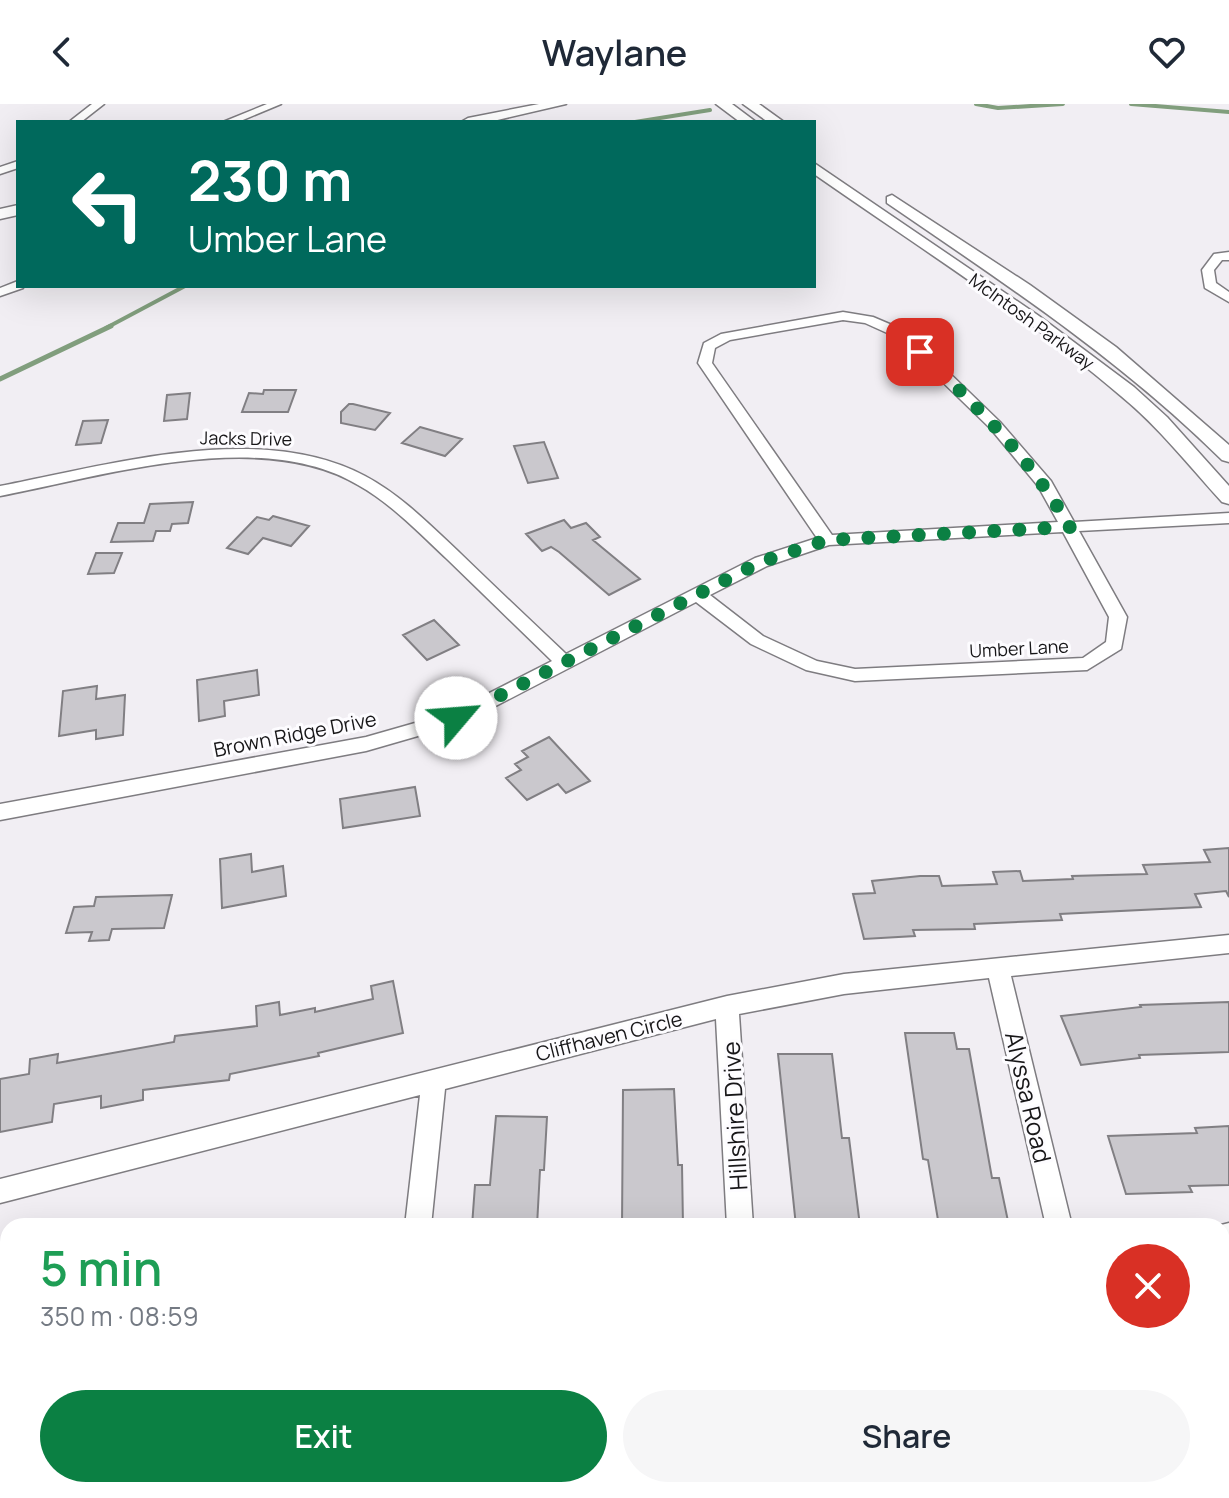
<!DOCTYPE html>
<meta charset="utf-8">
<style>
:root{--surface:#fff;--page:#f6f6f7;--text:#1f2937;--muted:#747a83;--accent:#0b8043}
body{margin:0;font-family:Manrope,sans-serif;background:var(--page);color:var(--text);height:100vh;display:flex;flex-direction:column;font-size:30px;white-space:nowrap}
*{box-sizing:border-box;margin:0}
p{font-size:26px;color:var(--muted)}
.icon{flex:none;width:44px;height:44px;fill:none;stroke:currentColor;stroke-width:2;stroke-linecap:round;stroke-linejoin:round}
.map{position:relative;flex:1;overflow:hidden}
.drawer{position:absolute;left:0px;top:1114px;width:1230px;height:280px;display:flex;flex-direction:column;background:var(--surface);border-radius:24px 24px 0 0;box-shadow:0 8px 32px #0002}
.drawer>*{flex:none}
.banner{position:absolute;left:16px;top:16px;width:800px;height:168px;border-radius:0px;box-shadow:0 8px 32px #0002;background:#00695c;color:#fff;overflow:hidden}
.pin{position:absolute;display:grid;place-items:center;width:68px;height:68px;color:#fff;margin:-34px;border-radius:16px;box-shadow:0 4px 12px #0006}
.me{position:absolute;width:88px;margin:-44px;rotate:63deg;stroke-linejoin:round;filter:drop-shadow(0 0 6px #0008)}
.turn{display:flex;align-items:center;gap:28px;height:168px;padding:0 40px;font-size:36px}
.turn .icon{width:104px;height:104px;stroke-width:2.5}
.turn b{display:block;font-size:56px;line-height:68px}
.round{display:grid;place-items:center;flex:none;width:84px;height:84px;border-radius:42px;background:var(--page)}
.head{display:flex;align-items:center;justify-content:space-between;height:136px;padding:0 40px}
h1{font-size:48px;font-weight:600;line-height:60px;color:#1e9e55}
.action{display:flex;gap:16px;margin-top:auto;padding:16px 40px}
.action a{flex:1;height:92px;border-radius:48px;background:var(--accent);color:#fff;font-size:32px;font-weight:600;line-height:92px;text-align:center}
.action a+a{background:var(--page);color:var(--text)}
header{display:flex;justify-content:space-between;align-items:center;height:104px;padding:0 40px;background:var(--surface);font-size:36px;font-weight:600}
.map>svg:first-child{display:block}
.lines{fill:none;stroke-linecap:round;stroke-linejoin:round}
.stream-far1{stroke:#819e7d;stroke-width:4}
.stream{stroke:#819e7d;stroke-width:5}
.building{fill:#cac8cd;stroke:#817f83;stroke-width:2}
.minor-casing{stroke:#7e7c80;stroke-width:3}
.tertiary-casing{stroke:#7e7c80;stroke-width:3}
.minor{fill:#fff;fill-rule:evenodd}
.tertiary{fill:#fff;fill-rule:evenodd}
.route{stroke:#0b8043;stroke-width:14;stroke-dasharray:0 25.2}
.labels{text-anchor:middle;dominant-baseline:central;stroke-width:6;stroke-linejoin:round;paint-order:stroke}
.far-street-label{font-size:18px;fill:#171618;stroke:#fdfcff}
.street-label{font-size:20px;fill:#171618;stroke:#fdfcff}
.near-street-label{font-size:24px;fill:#171618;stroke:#fdfcff}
</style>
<header><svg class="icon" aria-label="back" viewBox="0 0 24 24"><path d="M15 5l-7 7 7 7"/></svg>Waylane<svg class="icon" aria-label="heart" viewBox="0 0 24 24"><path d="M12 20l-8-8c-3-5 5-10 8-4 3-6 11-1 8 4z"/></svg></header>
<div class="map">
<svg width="1229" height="1394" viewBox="0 0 1229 1394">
<rect width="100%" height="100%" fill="#f1eef3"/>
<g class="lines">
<path class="stream-far1" d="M976,0L998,4L1063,0
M1131,0L1229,8
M635,18L710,6
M106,224L185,182"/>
<path class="stream" d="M0,275L111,222"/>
</g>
<path class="building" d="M264,286H296L288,308H242L249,289L263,290Z
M190,289L187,315L164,317L167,291Z
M349,300H353L390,309L375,326L341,319V308Z
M108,316L101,339L76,341L83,317Z
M420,323L462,335L445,352L402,339Z
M544,338L558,374L528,379L514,342Z
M193,398L188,419L172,420L170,427H156L153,437L111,438L118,419H144L150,400Z
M273,412L309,422L291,442L263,434L248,450L227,444L257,413L269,416Z
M564,416L571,424L586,419L600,433L593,436L640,475L609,491L559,448L551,443L542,447L526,430Z
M96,449H122L114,469L88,470Z
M434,516L459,541L427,556L403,531Z
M257,566L259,591L224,597L225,612L199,617L197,576Z
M97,582L96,595L125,591L123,631L96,635V626L59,632L63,587Z
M549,633L590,677L566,689L558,680L527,696L506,674L521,666L515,660L528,653L522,647Z
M415,683L420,712L343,724L340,695Z
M1229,744V793L1226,787L1195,790L1201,803L1060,810L1062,816L974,820L975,825L913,826L915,832L864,835L853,790L875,789L872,777L920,772H939L942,782L997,780L993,768L1020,767L1023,777L1073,775L1072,772L1147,770L1143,761L1210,758L1204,746Z
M251,750L252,768L283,762L286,792L222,804L220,755Z
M172,791L164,824L112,825L109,836L89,837L92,828L66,829L74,803L94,802L96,793Z
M393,877L403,929L318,949L319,952L230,970L229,976L143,986V996L101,1004V992L54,1000L52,1018L0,1028V975L29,970L30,955L58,950L57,959L174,938L175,932L257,922L256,902L279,898L280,911L315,904V908L373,895L371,882Z
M1229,898V948L1139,951L1140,954L1081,961L1061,912L1141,903L1140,901Z
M905,929H954L957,945H969L992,1074H999L1009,1122H939L928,1056L923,1055Z
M778,950H832L842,1034H849L860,1122H796Z
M674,985L678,1061H682L683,1122H622L623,986Z
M496,1012L547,1013L544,1066H540L537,1122H472L475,1081H490Z
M1229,1022V1081L1189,1082L1192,1088L1126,1090L1108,1032L1197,1029L1195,1024Z"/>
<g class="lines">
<g class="minor-casing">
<path id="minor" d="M92,0H104L81,18H69Z
M267,0H281L238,18H223Z
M18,57V64L0,70V63Z
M1229,148V156H1222L1214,166L1216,179L1229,188V198L1205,184L1202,166L1214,150Z
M18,177V182L23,184L0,192V184Z
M843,208L873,213L906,227L1000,318L1051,377L1074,418L1229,409V419L1079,427L1127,513L1121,545L1087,566L855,577L806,566L751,540L696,498L463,619L366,647L0,716V700L366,633L450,609L552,557C517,523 482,489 447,455C419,429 392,400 358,381C261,323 104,372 0,392V382C110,361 260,316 365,372C401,391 430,421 460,449C495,483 530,516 566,550L755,454L817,434L698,259L704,239L721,230ZM843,216L865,219L896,233L990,324L1038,382L1058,418L832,431L712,259L715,244L730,236ZM1063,428L1109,513L1106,538L1083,554L855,565L817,557L763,532L710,491L767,462L829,441Z
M1229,831V849L1011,872L1072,1122H1046L989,874L844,890L739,910L753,1122H727L716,915L445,985L431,1122H405L420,991L0,1099V1075L727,892L844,870Z
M1229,1119V1145L1222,1146V1122H1217Z
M1229,1284V1312L1222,1313V1285Z
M374,1386H404L403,1394H373Z
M742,1386H772V1394H742Z
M1105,1386H1135L1137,1394H1107Z"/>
</g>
<g class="tertiary-casing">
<path id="tertiary" d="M539,0H566L489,18H461L468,14Z
M716,0H732L756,18H740Z
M743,0H759L784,18H768Z
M814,59L1039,212L1134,283L1167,313L1229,382V400L1222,398C1189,362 1159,323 1121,292C1025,210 917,142 814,70Z
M892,91L1030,181L1116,243L1229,341V358L1222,356C1121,256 1004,179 887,99V93Z
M18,101V111L0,115V105Z"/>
</g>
<use href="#minor" class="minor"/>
<use href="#tertiary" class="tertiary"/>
</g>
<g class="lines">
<path class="route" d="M456,614L761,458L827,436L1070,423C1028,351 979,305 920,248"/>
</g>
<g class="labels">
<g class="far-street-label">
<text transform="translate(1032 217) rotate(36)">McIntosh Parkway</text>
<text transform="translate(246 334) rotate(1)">Jacks Drive</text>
<text transform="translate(1019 544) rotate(-3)">Umber Lane</text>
</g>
<g class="street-label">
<text transform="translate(295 630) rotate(-11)">Brown Ridge Drive</text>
<text transform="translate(609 932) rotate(-14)">Cliffhaven Circle</text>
</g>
<g class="near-street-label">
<text transform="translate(1029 993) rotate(77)">Alyssa Road</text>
<text transform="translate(734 1012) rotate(-93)">Hillshire Drive</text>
</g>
</g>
</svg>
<div class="pin" style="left:920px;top:248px;background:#d93025"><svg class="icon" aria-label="arrive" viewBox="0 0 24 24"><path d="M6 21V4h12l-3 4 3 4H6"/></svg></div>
<svg class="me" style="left:456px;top:614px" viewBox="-20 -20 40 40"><circle r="19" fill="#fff"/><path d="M0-13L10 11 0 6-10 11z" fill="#0b8043"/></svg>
<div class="banner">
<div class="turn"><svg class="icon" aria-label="left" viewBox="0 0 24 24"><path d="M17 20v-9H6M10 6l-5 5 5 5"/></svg><div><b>230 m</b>Umber Lane</div></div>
</div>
<section class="drawer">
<div class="head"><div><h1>5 min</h1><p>350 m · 08:59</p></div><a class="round" style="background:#d93025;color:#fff"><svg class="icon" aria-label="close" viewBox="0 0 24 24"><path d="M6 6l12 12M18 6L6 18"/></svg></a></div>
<div class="action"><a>Exit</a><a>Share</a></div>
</section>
</div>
